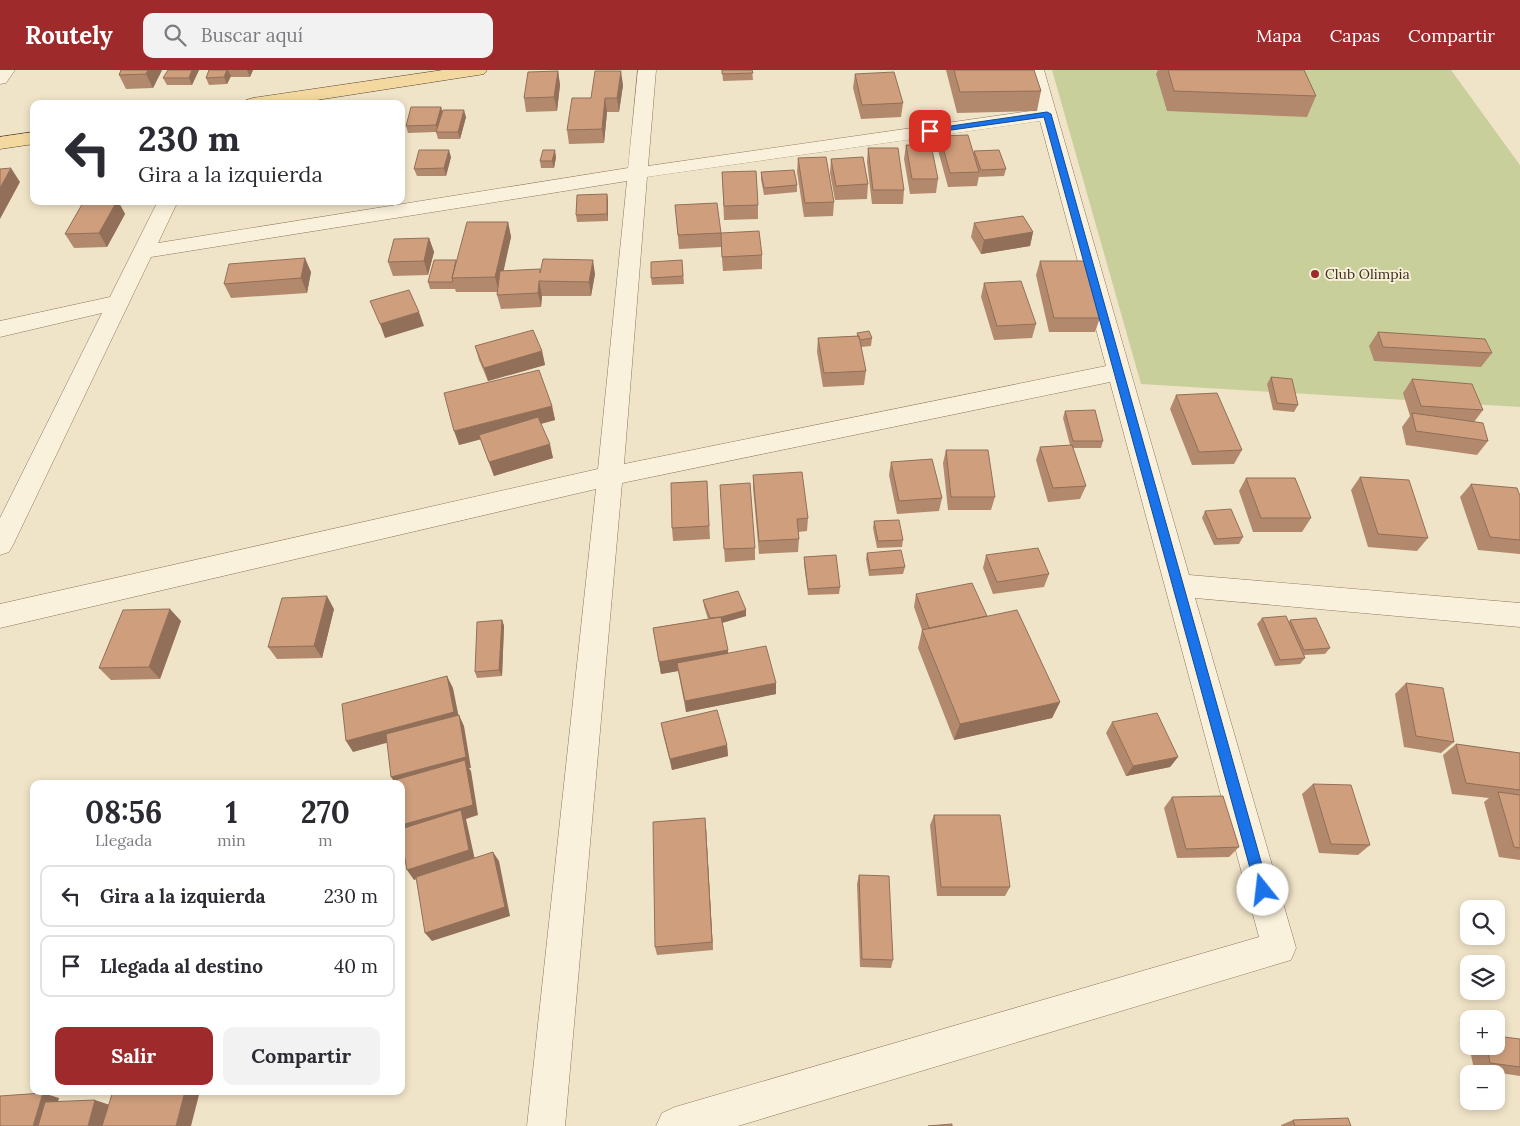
<!DOCTYPE html>
<html lang="es">
<meta charset="utf-8">
<style>
:root{--surface:#fff;--page:#f2f2f3;--text:#2b2b33;--muted:#7c7c81;--line:#e1e1e2;--accent:#9e2a2b}
body{margin:0;font-family:Lora,serif;background:var(--page);color:var(--text);height:100vh;display:flex;flex-direction:column;font-size:19px;white-space:nowrap}
*{box-sizing:border-box;margin:0}
p{font-size:16px;color:var(--muted)}
.icon{flex:none;width:28px;height:28px;fill:none;stroke:currentColor;stroke-width:2;stroke-linecap:round;stroke-linejoin:round}
.map{position:relative;flex:1;overflow:hidden}
.sheet{position:absolute;left:30px;top:710px;width:375px;height:315px;display:flex;flex-direction:column;background:var(--surface);border-radius:10px;box-shadow:0 2px 8px #0003}
.sheet>*{flex:none}
.hud{position:absolute;left:30px;top:30px;width:375px;height:105px;border-radius:10px;box-shadow:0 2px 8px #0003;background:#fff;color:var(--text);overflow:hidden}
.tools{position:absolute;left:1460px;top:830px;display:grid;gap:10px}
.tools a{display:grid;place-items:center;width:45px;height:45px;border-radius:10px;background:var(--surface);box-shadow:0 2px 8px #0003;font-size:25px}
.pin{position:absolute;display:grid;place-items:center;width:42px;height:42px;color:#fff;margin:-21px;border-radius:10px;box-shadow:0 2px 8px #0006}
.me{position:absolute;width:55px;margin:-28px;rotate:344deg;stroke-linejoin:round;filter:drop-shadow(0 0 4px #0008)}
.turn{display:flex;align-items:center;gap:18px;height:105px;padding:0 25px;font-size:22px}
.turn .icon{width:65px;height:65px;stroke-width:2.5}
.turn b{display:block;font-size:35px;line-height:42px}
.eta{display:flex;justify-content:space-evenly;align-items:center;height:85px;text-align:center}
.eta b{font-size:30px;font-weight:800;line-height:35px}
.primary-button{display:flex;gap:10px;margin-top:auto;padding:10px 25px}
.primary-button a{flex:1;height:58px;border-radius:10px;background:var(--accent);color:#fff;font-size:20px;font-weight:800;line-height:58px;text-align:center}
.primary-button a+a{background:var(--page);color:var(--text)}
ul{padding:0;list-style:none}
li{display:flex;align-items:center;gap:15px;height:62px;margin:0 10px 8px;padding:0 15px;border:2px solid var(--line);border-radius:10px}
li div{flex:1}
li b{display:block;font-size:19px}
li em{font-style:normal}
header{display:flex;align-items:center;gap:30px;box-sizing:border-box;height:70px;padding:0 25px;background:var(--accent);color:#fff}
header strong{font-size:24px}
nav{display:flex;gap:28px;margin-inline-start:auto;font-size:18px}
.search{width:350px;height:45px;background:var(--page);display:flex;align-items:center;gap:12px;box-sizing:border-box;padding:0 18px;border-radius:10px;color:var(--muted);font-size:19px}
.map>svg:first-child{display:block}
.green{fill:#c9cf9b}
.lines{fill:none;stroke-linecap:round;stroke-linejoin:round}
.minor-casing{stroke:#8d765c;stroke-width:1}
.major-casing{stroke:#5b4430;stroke-width:1}
.minor{fill:#faf1dc;fill-rule:evenodd}
.major{fill:#f3d9a0;fill-rule:evenodd}
.wall{fill:#b2896c}
.shaded-wall{fill:#916f58}
.building{fill:#cf9f7d;stroke:#916f58}
.route{fill:#1a73e8;stroke:#114b97}
.poi-dot{fill:#9e2a2b;stroke:#f7eed8;stroke-width:2}
.labels{text-anchor:middle;dominant-baseline:central;stroke-width:4;stroke-linejoin:round;paint-order:stroke}
.far-poi-label{font-size:14px;fill:#3d2e20;stroke:#f7eed8;text-anchor:start}
</style>
<header>
<strong>Routely</strong>
<div class="search"><svg class="icon" aria-label="search" viewBox="0 0 24 24"><circle cx="10" cy="10" r="6"/><path d="M15 15l6 6"/></svg>Buscar aquí</div>
<nav><a>Mapa</a><a>Capas</a><a>Compartir</a></nav>
</header>
<div class="map">
<svg width="1520" height="1056" viewBox="0 0 1520 1056">
<rect width="100%" height="100%" fill="#f0e4c8"/>
<path class="green" d="M1052,0H1451L1520,95V337L1141,314Z"/>
<g class="lines">
<g class="minor-casing">
<path id="minor" d="M0,0H15L6,13L0,14Z
M638,0H656L648,96L1037,40L1026,0H1044L1189,505L1520,533V557L1195,528L1296,878L1291,890L738,1056H656L662,1043L675,1037L1259,867L1110,312L622,413L565,1056H527L596,419L0,558V534L598,399L627,111L151,187L13,475L9,482L0,485V448L102,243L0,267V251L110,227L158,131H178L158,173L628,98ZM1040,51L1106,296L624,394L647,107Z"/>
</g>
<g class="major-casing">
<path id="major" d="M443,0H487L484,4L478,5L291,34H244L246,30L253,28Z
M34,62V74L0,79V67Z"/>
</g>
<use href="#minor" class="minor"/>
<use href="#major" class="major"/>
</g>
<path class="wall" d="M121,0H162L153,18L126,19L119,5Z
M199,0L192,15H167L163,8Z
M209,0H253L250,7H231V6L227,14L209,15L206,8Z
M722,0H752L753,10L723,11Z
M946,0H1034L1041,21L1037,41L957,43Z
M1158,0H1304L1316,26L1307,47L1167,41L1156,4Z
M558,1L560,15L557,41L526,42L524,28Z
M855,4L903,33L901,47L861,49L853,18Z
M623,15L619,42H607L604,73L569,74L567,60L591,28Z
M441,37L442,41L466,47L460,69H438L436,62L408,63L406,56Z
M940,66L974,83V81L1006,99L1004,106L979,107V106L977,116L948,117L938,80Z
M906,75L938,109L936,123L910,124L904,89Z
M868,78L904,120L903,134H872L867,92Z
M451,87L446,106H417L414,99Z
M556,87L554,98H541L540,91Z
M798,88L834,132L833,146L804,147L797,102Z
M831,89L868,114L867,129L835,130L830,103Z
M722,102L758,135V149L724,150Z
M761,102L797,115V122L764,125L761,109Z
M607,124L608,131V151L577,152L576,145Z
M84,131H118L125,144L107,177L74,178L65,164Z
M675,135L721,163L762,185V199L723,201L721,177L679,179Z
M508,152L511,167L503,201L595,204L591,226H542L541,237L501,239L497,225L498,222H456L455,219H430L428,212Z
M974,153L1033,162L1030,176L981,184L971,167Z
M429,168L434,182L428,205L393,206L388,192Z
M682,190L684,214L652,215L651,208Z
M1040,191L1100,248L1095,262H1049L1036,205Z
M311,202L307,223L231,228L224,214Z
M984,213L1036,254L1032,268L994,270L981,227Z
M1378,262L1492,283L1481,297L1374,291L1369,276Z
M857,263L872,268L871,276L861,277L866,301L864,315L823,317L817,282L818,268L857,266Z
M475,276L542,281L545,295L488,311L479,290Z
M1271,307L1298,335L1294,342L1273,340L1267,314Z
M1412,309L1483,340L1474,352L1488,371L1477,385L1406,375L1402,357L1410,346L1403,323Z
M1176,325L1242,380L1234,394L1192,395L1170,339Z
M552,336L555,350L541,354L553,388L494,406L480,369L459,375Z
M1065,341L1103,371L1101,378H1073L1086,416L1080,429L1048,432L1036,390L1040,377L1070,375L1063,348Z
M946,380L995,427L991,440H948L943,393Z
M891,392L942,428L939,441L897,444L889,405Z
M753,405L808,448L807,461L798,462L799,469L798,482L759,484L753,418Z
M1360,407L1428,468L1417,481L1368,477L1351,420Z
M1246,408L1311,448L1302,462H1253L1239,421Z
M707,411L710,469L673,471L672,458Z
M1471,414L1520,426V484L1478,480L1460,427Z
M720,415L755,478V490L725,492Z
M1205,441L1243,467L1239,474L1214,475L1202,448Z
M874,451L903,470L902,477L877,478L873,458Z
M867,483L905,497L903,504L869,506L866,489Z
M986,485L1049,504L1044,517L993,524L983,498Z
M804,487L840,517L839,524L808,525L804,494Z
M916,524L987,546L1060,632L1052,648L954,670L918,578L922,560L914,537Z
M703,530L746,540V546L722,553L728,584L776,624L686,642L678,601L661,604L653,558L708,549L704,536Z
M334,539L322,588L277,589L268,577Z
M1262,548L1289,552L1290,550L1330,578L1325,584L1304,585L1305,588L1300,594L1275,596L1257,554Z
M502,550L504,556L502,606L477,608L475,602Z
M181,551L160,609L111,610L99,598Z
M1406,613L1454,672L1441,683L1404,677L1395,624Z
M1112,652L1178,687L1170,697L1126,706L1106,663Z
M661,653L727,675L728,686L672,700L663,664Z
M1456,674L1520,683V790L1499,787L1484,732L1489,728L1452,724L1443,685Z
M1313,714L1370,775L1358,785L1319,783L1302,724Z
M1172,727L1239,777L1229,787L1177,788L1164,738Z
M934,745L1010,817L1005,826H937L930,755Z
M706,758L713,880L657,885L655,877Z
M859,805L893,890L891,898L860,897L857,814Z
M1520,969V1006L1474,999L1469,976H1496Z
M1293,1050L1351,1056H1281V1055Z"/>
<path class="shaded-wall" d="M148,0H162L153,18L146,4Z
M192,0H199L192,15L189,8Z
M227,0H233H228L231,6L227,14L224,7Z
M247,0H253L250,7Z
M558,1L560,15L557,41L554,27Z
M621,1L623,15L619,42L617,28Z
M605,28L607,42L604,73L602,59Z
M441,37L443,44L438,62L436,55Z
M464,40L466,47L460,69L458,62Z
M449,80L451,87L446,106L444,98Z
M555,80L556,87L554,98L552,91Z
M11,98L20,112L0,149V118Z
M607,124L608,131V151L607,144Z
M117,131H118L125,144L107,177L99,163Z
M508,152L511,167L499,222L495,207Z
M1033,162L1030,176L981,184L984,170Z
M429,168L434,182L428,205L424,191Z
M305,188L311,202L307,223L301,208Z
M593,190L595,204L591,226L589,212Z
M539,211L542,226L541,237L538,223Z
M419,242L424,256L385,268L380,254Z
M542,281L545,295L488,311L484,298Z
M552,336L555,350L459,375L454,361Z
M550,374L553,388L494,406L489,392Z
M327,526L334,539L322,588L314,576Z
M170,539L181,551L160,609L149,597Z
M746,540V546L711,556L710,550Z
M502,550L504,556L502,606L499,600Z
M728,580L729,592L677,593L678,601L661,604L659,592Z
M447,606L453,618L460,653L353,682L346,671Z
M776,613V624L686,642L685,631Z
M1060,632L1052,648L954,670L960,654Z
M459,645L464,656L471,698H469L471,701L478,745L466,749L475,790L414,810L407,800L401,767V755L396,714L391,707Z
M727,675L728,686L672,700L670,689Z
M1178,687L1170,697L1126,706L1133,696Z
M705,748L706,758L713,880L712,872Z
M493,782L499,791L510,846L432,871L425,863Z
M185,1021H200L191,1056H176Z
M43,1023L59,1028L51,1056H33Z
M95,1030L110,1035L104,1056H88Z"/>
<path class="building" d="M121,0H148L146,4L119,5Z
M168,0H192L189,8H163Z
M209,0H227L224,7L206,8Z
M722,0H752L753,3L722,4Z
M954,0H1034L1041,21L960,22Z
M1168,0H1304L1316,26L1174,21Z
M558,1L554,27L524,28L528,2Z
M595,1H621L617,28H605L602,59L567,60L572,28H591Z
M894,2L903,33L862,35L855,4Z
M411,37H441L436,55L406,56Z
M443,40H464L458,62H436Z
M968,65L979,102L950,103L940,66Z
M906,75H931L938,109H912Z
M868,78H898L904,120H873Z
M419,80H449L444,98L414,99Z
M543,80H555L552,91H540Z
M999,80L1006,99L981,100L974,81Z
M826,87L834,132L805,133L798,88Z
M863,87L868,114L836,116L831,89Z
M11,98L0,118V99Z
M794,100L797,115L764,118L761,102Z
M756,101L758,135L724,136L722,102Z
M607,124V144L576,145L577,125Z
M84,131H117L99,163L65,164Z
M717,133L721,163L678,165L675,135Z
M1023,146L1033,162L984,170L974,153Z
M467,152H508L495,207L452,208Z
M759,161L762,185L722,187L721,163Z
M429,168L424,191L388,192L394,169Z
M305,188L301,208L224,214L229,194Z
M543,189L593,190L589,212L539,211L538,223L497,225L500,201L540,199V203Z
M434,190H456L452,208L453,212H428Z
M682,190L683,206L651,208V192Z
M1040,191H1084L1100,248H1054Z
M1021,211L1036,254L997,256L984,213Z
M409,220L419,242L380,254L370,231Z
M533,260L542,281L484,298L475,276Z
M869,261L872,268L860,270L857,263Z
M1378,262L1485,269L1492,283L1383,277Z
M859,266L866,301L824,303L818,268Z
M539,300L552,336L454,361L444,323Z
M1271,307L1292,309L1298,335L1277,333Z
M1412,309L1472,314L1483,340L1421,336Z
M1217,323L1242,380L1199,382L1176,325Z
M1095,340L1103,371H1073L1065,341Z
M1412,343L1483,353L1488,371L1416,361Z
M538,347L550,374L489,392L479,365Z
M1072,375L1086,416L1053,418L1040,377Z
M946,380H988L995,427H951Z
M932,389L942,428L899,431L891,392Z
M802,402L808,448L797,449L799,469L759,471L753,405Z
M1360,407L1409,410L1428,468L1378,464Z
M1246,408H1295L1311,448H1261Z
M707,411L709,456L672,458L671,413Z
M750,413L755,478L724,479L720,415Z
M1471,414L1517,418L1520,426V470L1490,467Z
M1231,439L1243,467L1217,469L1205,441Z
M899,450L903,470L878,471L874,451Z
M1038,478L1049,504L997,512L986,485Z
M901,480L905,497L870,500L867,483Z
M836,485L840,517L808,519L804,487Z
M972,513L987,546L929,558L916,524Z
M738,521L746,540L721,547L710,548L703,530Z
M327,526L314,576L268,577L282,528Z
M170,539L149,597L99,598L123,540Z
M1017,540L1060,632L960,654L922,560Z
M1286,546L1305,588L1280,590L1262,548Z
M721,547L728,580L659,592L653,558Z
M1316,548L1330,578L1304,580L1290,550Z
M502,550L499,600L475,602L477,552Z
M766,576L776,613L685,631L677,593Z
M447,606L454,642L346,671L342,634Z
M1406,613L1443,618L1454,672L1416,666Z
M717,640L727,675L670,689L661,653Z
M1157,643L1178,687L1133,696L1112,652Z
M459,645L466,687L391,707L386,664Z
M1456,674L1520,683V720L1466,713Z
M465,690L473,735L401,755V714H381Z
M1313,714L1351,715L1370,775L1331,774Z
M1498,722L1520,725V778L1514,777Z
M1223,726L1239,777L1186,779L1172,727Z
M461,740L469,780L407,800L401,768V759Z
M934,745H1000L1010,817H941Z
M705,748L712,872L655,877L653,752Z
M493,782L505,837L425,863L416,807Z
M859,805L889,806L893,890L862,889Z
M1496,966L1520,969V997L1490,993L1487,976H1496Z
M113,1021H185L176,1056H102Z
M43,1023L33,1056H0V1026Z
M95,1030L88,1056H38L45,1032Z
M1348,1048L1351,1056H1295L1293,1050Z
M952,1054V1056H928Z"/>
<path class="route" d="M1047,42L1051,44L1269,820L1267,825L1263,827L1258,825L1256,820L1044,47L930,63L926,61L930,59Z"/>
<circle class="poi-dot" cx="1315" cy="204" r="5"/>
<g class="labels">
<g class="far-poi-label">
<text x="1325" y="204">Club Olimpia</text>
</g>
</g>
</svg>
<div class="tools">
<a><svg class="icon" aria-label="search" viewBox="0 0 24 24"><circle cx="10" cy="10" r="6"/><path d="M15 15l6 6"/></svg></a>
<a><svg class="icon" aria-label="layers" viewBox="0 0 24 24"><path d="M12 4l9 5-9 5-9-5zM3 14l9 5 9-5"/></svg></a>
<a>+</a>
<a>−</a>
</div>
<div class="pin" style="left:930px;top:61px;background:#d93025"><svg class="icon" aria-label="arrive" viewBox="0 0 24 24"><path d="M6 21V4h12l-3 4 3 4H6"/></svg></div>
<svg class="me" style="left:1263px;top:820px" viewBox="-20 -20 40 40"><circle r="19" fill="#fff"/><path d="M0-13L10 11 0 6-10 11z" fill="#1a73e8"/></svg>
<div class="hud">
<div class="turn"><svg class="icon" aria-label="left" viewBox="0 0 24 24"><path d="M17 20v-9H6M10 6l-5 5 5 5"/></svg><div><b>230 m</b>Gira a la izquierda</div></div>
</div>
<section class="sheet">
<div class="eta">
<div><b>08:56</b><p>Llegada</p></div>
<div><b>1</b><p>min</p></div>
<div><b>270</b><p>m</p></div>
</div>
<ul>
<li><svg class="icon" aria-label="left" viewBox="0 0 24 24"><path d="M17 20v-9H6M10 6l-5 5 5 5"/></svg><div><b>Gira a la izquierda</b></div><em>230 m</em></li>
<li><svg class="icon" aria-label="arrive" viewBox="0 0 24 24"><path d="M6 21V4h12l-3 4 3 4H6"/></svg><div><b>Llegada al destino</b></div><em>40 m</em></li>
</ul>
<div class="primary-button"><a>Salir</a><a>Compartir</a></div>
</section>
</div>
